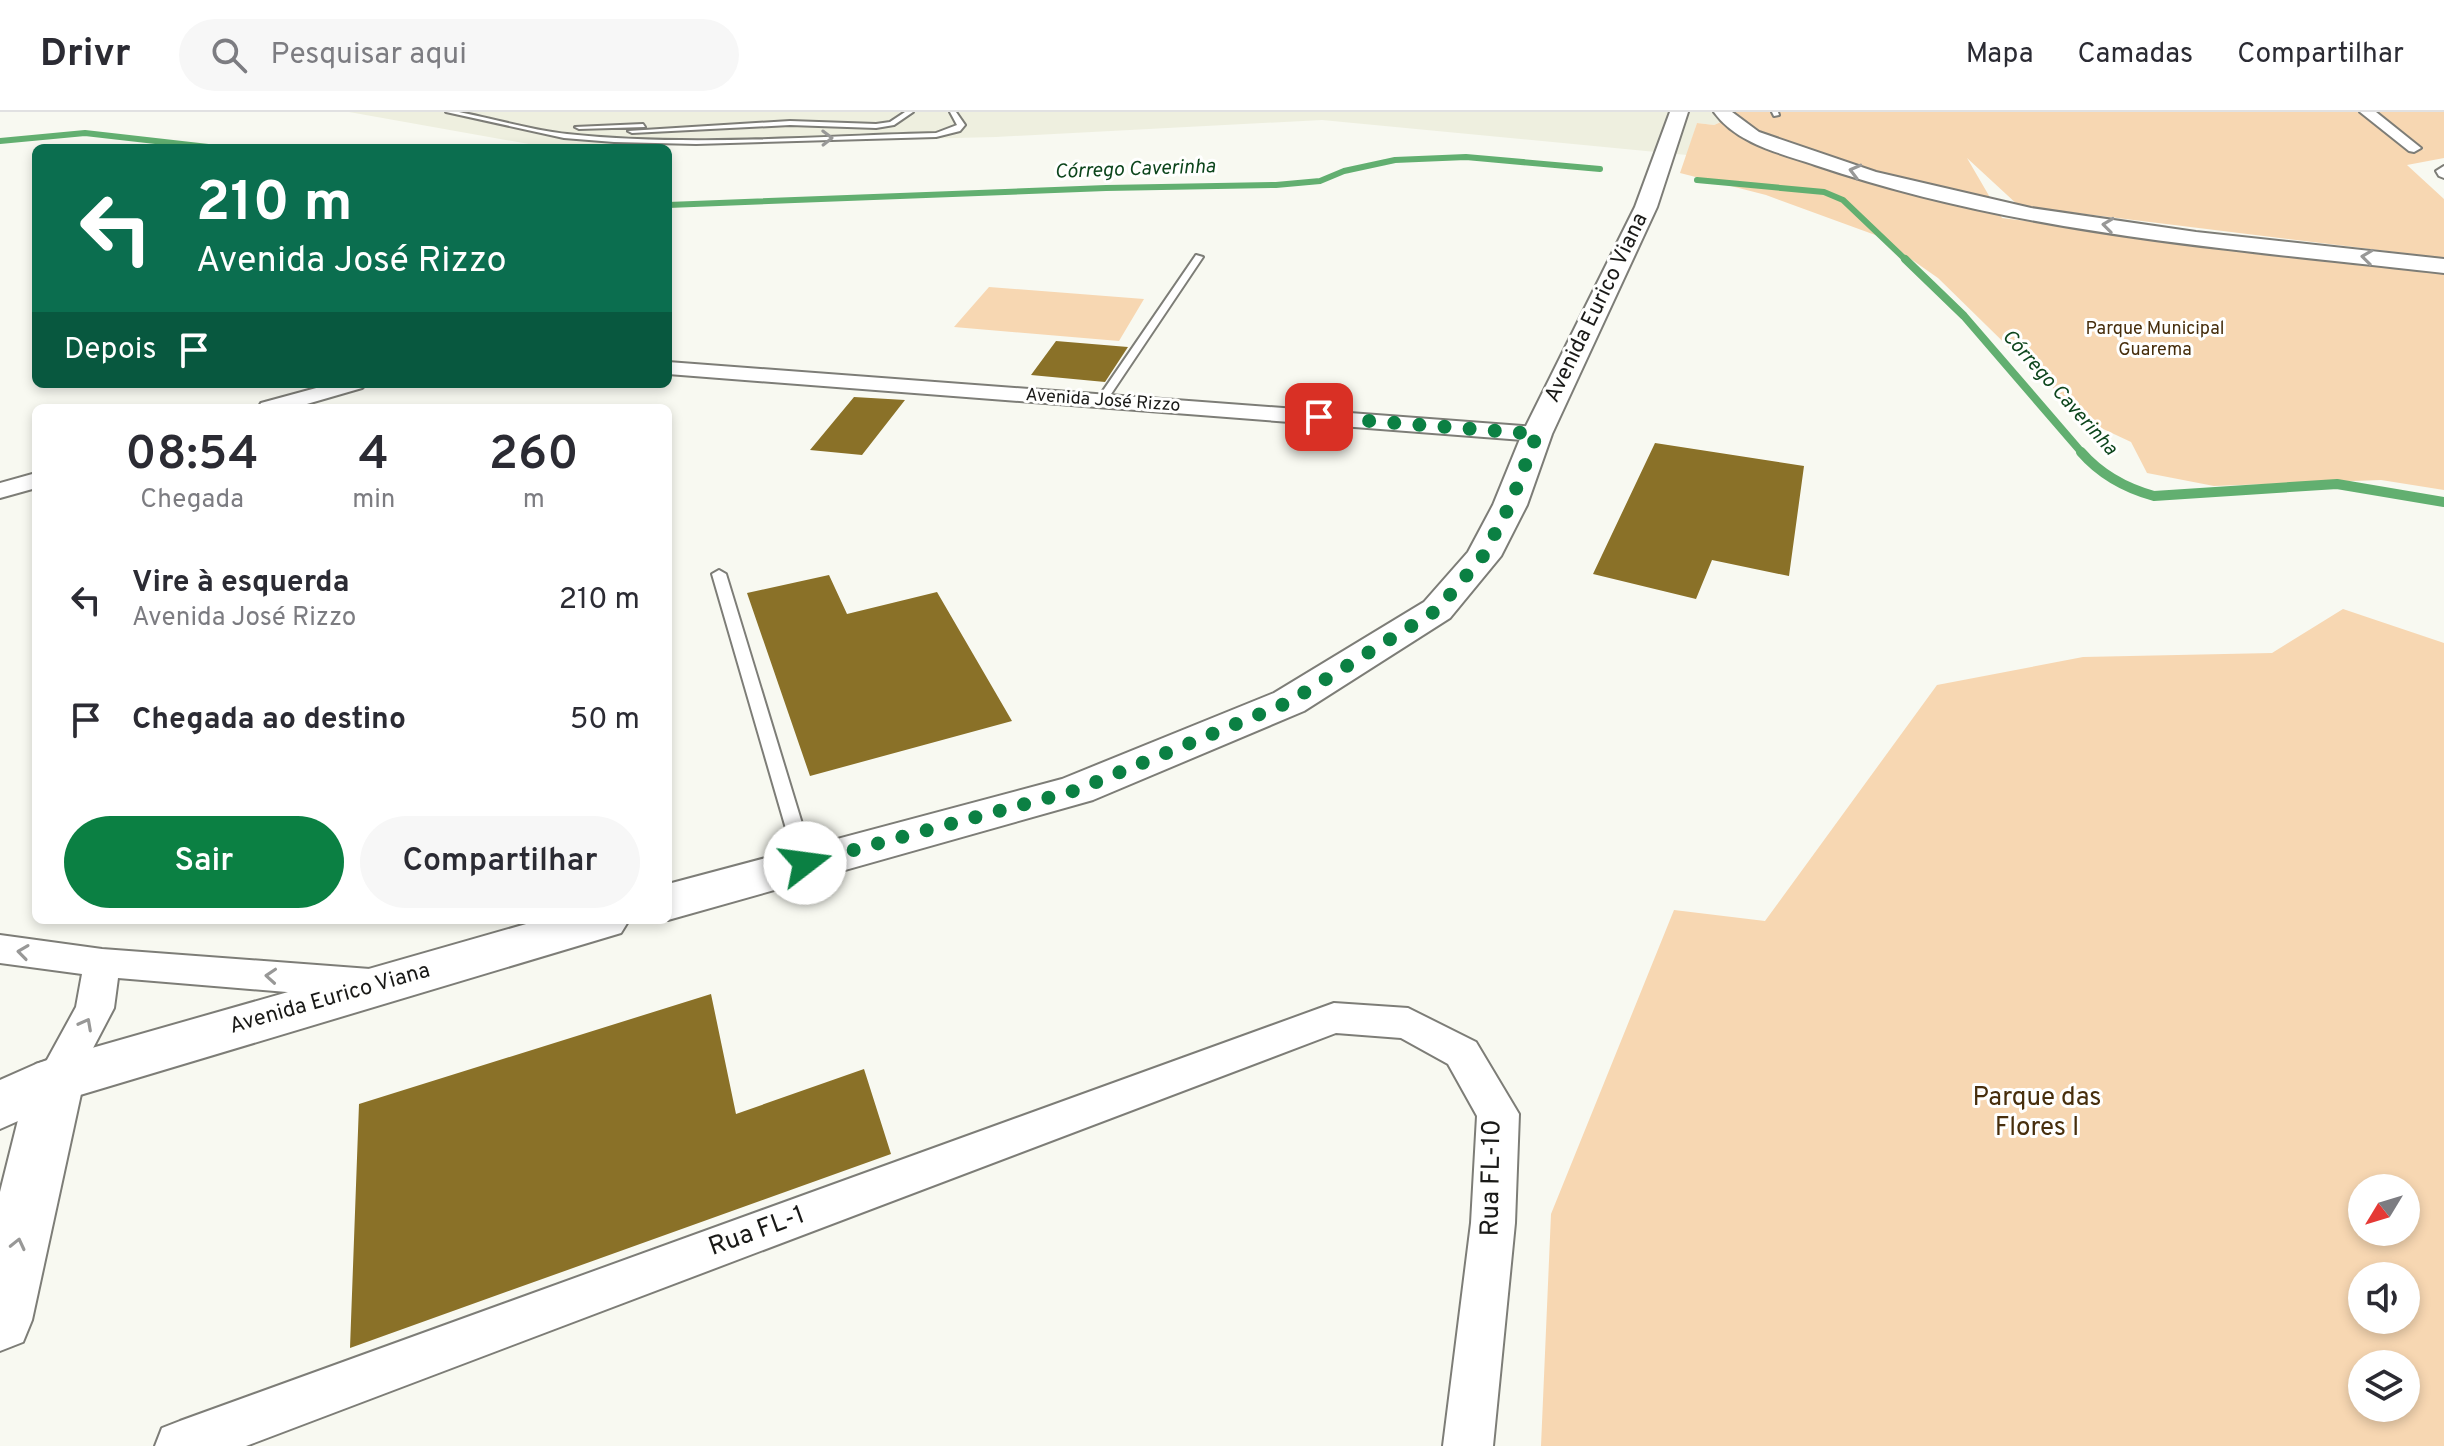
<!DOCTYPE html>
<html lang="pt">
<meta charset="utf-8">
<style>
:root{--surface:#fff;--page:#f7f7f7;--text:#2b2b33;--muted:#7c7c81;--line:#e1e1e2;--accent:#0b8043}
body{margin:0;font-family:Overpass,sans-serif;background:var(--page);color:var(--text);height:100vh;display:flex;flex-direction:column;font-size:30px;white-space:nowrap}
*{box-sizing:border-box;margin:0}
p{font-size:26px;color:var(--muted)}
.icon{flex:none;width:44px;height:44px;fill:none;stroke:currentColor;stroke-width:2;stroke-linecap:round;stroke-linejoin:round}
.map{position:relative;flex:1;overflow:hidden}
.panel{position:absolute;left:32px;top:292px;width:640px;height:520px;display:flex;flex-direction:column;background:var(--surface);border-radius:12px;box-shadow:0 4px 12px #0003}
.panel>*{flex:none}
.hud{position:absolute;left:32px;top:32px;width:640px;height:244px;border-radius:12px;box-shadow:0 4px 12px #0003;background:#0b6e4f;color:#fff;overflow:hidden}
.needle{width:52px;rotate:232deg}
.tools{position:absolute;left:2348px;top:1062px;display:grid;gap:16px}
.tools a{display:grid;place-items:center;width:72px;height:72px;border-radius:50%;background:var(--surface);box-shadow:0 4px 12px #0003;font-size:40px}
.pin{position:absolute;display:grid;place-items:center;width:68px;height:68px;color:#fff;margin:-34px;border-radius:16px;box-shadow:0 4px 12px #0006}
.me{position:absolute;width:88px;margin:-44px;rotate:75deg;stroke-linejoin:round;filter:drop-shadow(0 0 6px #0008)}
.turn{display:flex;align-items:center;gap:28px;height:168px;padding:0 32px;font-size:36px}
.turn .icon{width:104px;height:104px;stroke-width:2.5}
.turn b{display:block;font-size:56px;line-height:68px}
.then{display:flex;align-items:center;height:76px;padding:0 32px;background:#0003;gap:16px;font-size:30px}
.eta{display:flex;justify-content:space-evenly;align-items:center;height:136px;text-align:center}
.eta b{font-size:48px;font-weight:600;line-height:56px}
.button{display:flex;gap:16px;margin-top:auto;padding:16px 32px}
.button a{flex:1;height:92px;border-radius:48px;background:var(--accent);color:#fff;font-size:32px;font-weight:600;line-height:92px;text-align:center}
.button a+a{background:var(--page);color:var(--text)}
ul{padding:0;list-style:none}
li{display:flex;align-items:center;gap:24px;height:120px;padding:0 32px}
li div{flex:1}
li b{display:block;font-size:30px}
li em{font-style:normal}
header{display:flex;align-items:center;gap:48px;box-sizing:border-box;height:112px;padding:0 40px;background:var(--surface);border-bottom:2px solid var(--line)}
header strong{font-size:38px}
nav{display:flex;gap:44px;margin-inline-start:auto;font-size:28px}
.search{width:560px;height:72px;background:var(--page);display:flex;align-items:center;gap:20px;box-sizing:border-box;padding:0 28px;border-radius:44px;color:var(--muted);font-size:30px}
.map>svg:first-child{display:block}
.built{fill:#eeefdf}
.green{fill:#f7d7b2;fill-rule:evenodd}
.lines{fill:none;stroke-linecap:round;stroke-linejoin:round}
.stream-far2{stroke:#62af70;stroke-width:6}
.stream-far1{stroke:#62af70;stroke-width:8}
.stream{stroke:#62af70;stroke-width:10}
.building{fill:#8a7128}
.service-casing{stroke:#7d7d77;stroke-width:4}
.minor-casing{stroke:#7d7d77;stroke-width:4}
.tertiary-casing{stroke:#7d7d77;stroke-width:4}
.secondary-casing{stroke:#7d7d77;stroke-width:4}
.primary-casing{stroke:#7d7d77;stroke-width:4}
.service{fill:#fff;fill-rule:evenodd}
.minor{fill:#fff;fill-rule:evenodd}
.tertiary{fill:#fff;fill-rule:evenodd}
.secondary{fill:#fff;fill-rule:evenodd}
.primary{fill:#fff;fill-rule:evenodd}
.oneway{stroke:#989897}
.route{stroke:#0b8043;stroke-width:14;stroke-dasharray:0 25.2}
.labels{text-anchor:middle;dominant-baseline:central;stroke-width:6;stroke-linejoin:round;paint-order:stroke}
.far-park-label{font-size:18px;fill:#472e0c;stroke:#fffffe}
.far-street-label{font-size:18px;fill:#191917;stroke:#fffffe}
.far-water-label{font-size:20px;font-style:italic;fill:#0c451c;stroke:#fffffe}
.street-label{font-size:22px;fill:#191917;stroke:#fffffe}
.near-park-label{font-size:26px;fill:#472e0c;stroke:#fffffe}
.near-street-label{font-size:26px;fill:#191917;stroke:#fffffe}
</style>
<header>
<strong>Drivr</strong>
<div class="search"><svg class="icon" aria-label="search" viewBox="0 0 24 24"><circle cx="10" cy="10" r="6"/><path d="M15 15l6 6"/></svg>Pesquisar aqui</div>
<nav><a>Mapa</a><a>Camadas</a><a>Compartilhar</a></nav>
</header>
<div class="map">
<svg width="2444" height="1334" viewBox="0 0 2444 1334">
<rect width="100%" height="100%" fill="#f8f9f1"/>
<path class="built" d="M349,0H1729L1728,7L1714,13L1697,11L1687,43L1322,8L996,25L551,36Z"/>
<path class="green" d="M1729,0H2358L2425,39L2372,0H2444V46L2407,53L2444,87V146L2019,94L1967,46L2002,106L2444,162V378L2381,368L2214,374L2147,361L2131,330L2099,315L2034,260L1938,166L1878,124L1766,83L1680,61L1697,11L1714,13L1728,7Z
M989,175L1144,187L1119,229L954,215Z
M2343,497L2444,531V1334H1541L1551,1102L1674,798L1765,809L1937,573L2083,545L2272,541ZM2362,1076H2406V1120H2362ZM2406,1164V1208H2362V1164ZM2406,1252V1296H2362V1252Z"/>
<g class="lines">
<path class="stream-far2" d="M0,29L85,21L217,36
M1697,68L1824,80L1843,88L1907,149
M668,93L1106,76L1276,73L1320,69L1344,59L1395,48L1466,45L1600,57"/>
<path class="stream-far1" d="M1905,147L1964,204L2083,342"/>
<path class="stream" d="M2081,340C2101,363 2125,376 2154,384L2337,372L2444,390"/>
</g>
<path class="building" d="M1056,229L1128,235L1105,270L1031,263Z
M854,285L905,288L862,343L810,338Z
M1655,331L1804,354L1789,464L1712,448L1696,487L1593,462Z
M829,463L847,502L937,480L1012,609L810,664L747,481Z
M711,882L736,1002L864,957L891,1042L350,1236L359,992Z"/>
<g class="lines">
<g class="service-casing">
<path id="service" d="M446,0H459C495,7 531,18 567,22C689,35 814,24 936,21L957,13L950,0H956L965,13L960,19L936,25L696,32L614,30L564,26Z
M905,0H913L894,13L876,16L790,13L632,21L628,19L790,9L876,12L890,10Z
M1772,0H1778L1779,3L1774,4Z
M643,12L645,15L579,17L575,15Z
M1196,143L1203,145L1105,291H1097L1096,289Z
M719,458L726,462L814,751L811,755H799L796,751L712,462Z"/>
</g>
<g class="minor-casing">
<path id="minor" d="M2360,0H2376L2421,36L2414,40L2409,39Z
M2444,54V66L2439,64L2436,59Z
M668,250L1537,315L1545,317L1548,322L1545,327L1537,329L668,262Z
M331,272H366L362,276L293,296H258L261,291Z
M36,361V376L0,386V371Z
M0,823L102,837L370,857L383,862L389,872L383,882L370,887L118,866L114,896L70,980L56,985L42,980L36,968L76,895L82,862L0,851Z
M1334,891L1408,896L1476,930L1519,1002L1515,1111L1493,1334H1443L1471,1111L1477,1004L1448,952L1401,926L1336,921L246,1334H155L162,1316L180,1309Z"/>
</g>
<g class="tertiary-casing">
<path id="tertiary" d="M1714,0H1732L1759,20L1876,60L2031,96L2196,120L2444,147V161C2232,137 2018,122 1815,53C1780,41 1737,32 1714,0Z"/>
</g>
<g class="secondary-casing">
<path id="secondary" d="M56,945L76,952L84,968L32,1208L23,1230L0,1239V1080L28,968L36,952Z"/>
</g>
<g class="primary-casing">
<path id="primary" d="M1670,0H1688L1657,95L1552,322L1527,393L1501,444L1450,506L1304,599L1093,688L668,808V772L1062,667L1274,581L1424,490L1468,440L1493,393L1522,322L1635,95Z
M540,808H629L621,821L70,986L0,1017V968L36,952Z"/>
</g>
<use href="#service" class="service"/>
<use href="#minor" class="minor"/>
<use href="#tertiary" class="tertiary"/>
<use href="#secondary" class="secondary"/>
<use href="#primary" class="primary"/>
</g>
<defs><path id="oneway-chevron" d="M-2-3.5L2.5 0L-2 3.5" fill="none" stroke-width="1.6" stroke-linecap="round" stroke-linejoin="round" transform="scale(2)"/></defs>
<g class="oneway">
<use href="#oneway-chevron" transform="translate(827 26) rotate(-1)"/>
<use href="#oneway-chevron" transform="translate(1855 59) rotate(-165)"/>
<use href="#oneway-chevron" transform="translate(2108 113) rotate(-173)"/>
<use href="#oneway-chevron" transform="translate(2367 145) rotate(-173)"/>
<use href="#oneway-chevron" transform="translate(23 840) rotate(-172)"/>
<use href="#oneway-chevron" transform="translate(271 864) rotate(-176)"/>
<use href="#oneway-chevron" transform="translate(86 912) rotate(-62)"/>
<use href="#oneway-chevron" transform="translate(18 1132) rotate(-77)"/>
</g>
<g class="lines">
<path class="route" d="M805,751L1077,678L1289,590L1437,498L1483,444L1510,393L1537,322L1319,305"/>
</g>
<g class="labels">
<g class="far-park-label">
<text x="2155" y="217">Parque Municipal<tspan x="2155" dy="21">Guarema</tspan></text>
</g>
<g class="far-street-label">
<text transform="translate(1103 289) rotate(4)">Avenida José Rizzo</text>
</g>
<g class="far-water-label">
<text transform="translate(1135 58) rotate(-2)">Córrego Caverinha</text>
<text transform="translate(2059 281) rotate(48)">Córrego Caverinha</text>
</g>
<g class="street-label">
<text transform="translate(1597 196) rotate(-64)">Avenida Eurico Viana</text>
<text transform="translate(330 887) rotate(-16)">Avenida Eurico Viana</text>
</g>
<g class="near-park-label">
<text x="2037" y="986">Parque das<tspan x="2037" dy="30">Flores I</tspan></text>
</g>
<g class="near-street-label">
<text transform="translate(1492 1066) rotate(-89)">Rua FL-10</text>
<text transform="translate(757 1120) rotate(-20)">Rua FL-1</text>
</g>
</g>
</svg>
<div class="tools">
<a><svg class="needle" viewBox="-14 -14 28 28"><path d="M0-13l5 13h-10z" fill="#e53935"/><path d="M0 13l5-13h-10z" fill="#7c7c81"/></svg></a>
<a><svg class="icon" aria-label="sound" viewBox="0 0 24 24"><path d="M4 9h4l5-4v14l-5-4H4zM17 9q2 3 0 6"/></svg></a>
<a><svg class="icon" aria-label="layers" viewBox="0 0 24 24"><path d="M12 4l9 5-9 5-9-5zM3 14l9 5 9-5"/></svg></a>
</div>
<div class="pin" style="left:1319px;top:305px;background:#d93025"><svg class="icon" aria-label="arrive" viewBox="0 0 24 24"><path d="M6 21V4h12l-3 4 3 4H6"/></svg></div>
<svg class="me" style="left:805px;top:751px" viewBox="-20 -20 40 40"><circle r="19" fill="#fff"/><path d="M0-13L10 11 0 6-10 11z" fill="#0b8043"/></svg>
<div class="hud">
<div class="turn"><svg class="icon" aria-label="left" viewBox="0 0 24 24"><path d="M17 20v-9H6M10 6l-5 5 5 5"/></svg><div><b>210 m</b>Avenida José Rizzo</div></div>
<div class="then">Depois<svg class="icon" aria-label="arrive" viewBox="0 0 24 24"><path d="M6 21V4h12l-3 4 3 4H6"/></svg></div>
</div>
<section class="panel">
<div class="eta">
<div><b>08:54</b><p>Chegada</p></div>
<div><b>4</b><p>min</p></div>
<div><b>260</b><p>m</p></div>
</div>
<ul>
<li><svg class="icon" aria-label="left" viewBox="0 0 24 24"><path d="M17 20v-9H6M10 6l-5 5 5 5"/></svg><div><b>Vire à esquerda</b><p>Avenida José Rizzo</p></div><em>210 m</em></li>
<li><svg class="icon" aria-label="arrive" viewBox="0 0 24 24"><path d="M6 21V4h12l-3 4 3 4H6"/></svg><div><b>Chegada ao destino</b></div><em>50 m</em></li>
</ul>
<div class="button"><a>Sair</a><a>Compartilhar</a></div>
</section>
</div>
